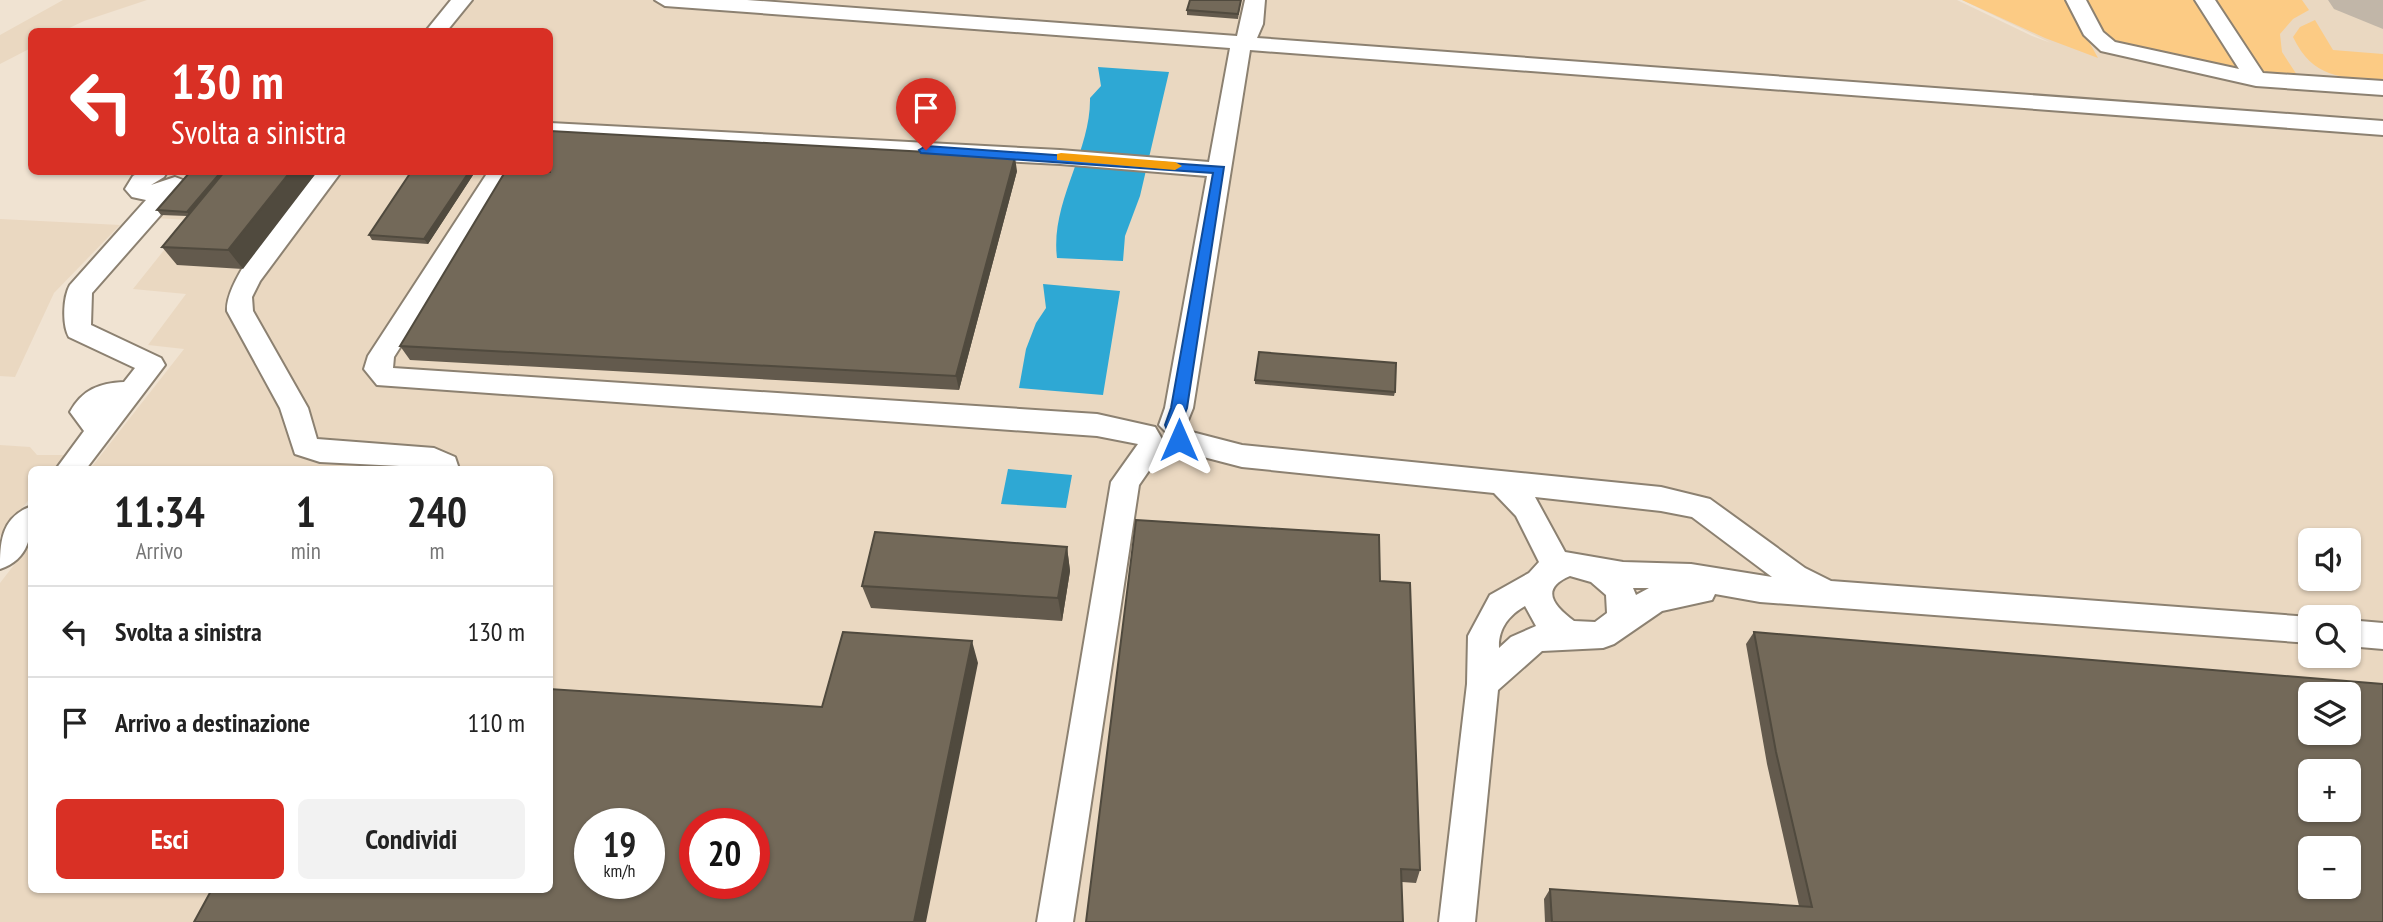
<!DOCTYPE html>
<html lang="it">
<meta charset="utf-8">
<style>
:root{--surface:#fff;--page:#f2f2f2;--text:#222;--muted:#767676;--line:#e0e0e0;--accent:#d93025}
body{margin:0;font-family:"PT Sans Narrow",sans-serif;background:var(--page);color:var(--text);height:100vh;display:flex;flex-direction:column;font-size:26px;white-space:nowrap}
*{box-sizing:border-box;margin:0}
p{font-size:23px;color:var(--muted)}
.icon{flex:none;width:38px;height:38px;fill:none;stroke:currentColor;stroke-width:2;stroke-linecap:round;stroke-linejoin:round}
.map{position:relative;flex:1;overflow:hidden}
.sheet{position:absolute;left:28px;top:466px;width:525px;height:427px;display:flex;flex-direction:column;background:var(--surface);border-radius:10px;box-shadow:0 2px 5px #0004}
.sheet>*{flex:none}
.guide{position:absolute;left:28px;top:28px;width:525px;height:147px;border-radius:10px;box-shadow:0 2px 5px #0004;background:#d93025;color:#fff;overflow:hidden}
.tools{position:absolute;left:2298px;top:528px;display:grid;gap:14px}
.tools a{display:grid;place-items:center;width:63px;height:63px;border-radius:10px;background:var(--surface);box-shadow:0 2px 5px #0004;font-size:35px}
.speed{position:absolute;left:574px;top:808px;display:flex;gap:14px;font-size:35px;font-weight:700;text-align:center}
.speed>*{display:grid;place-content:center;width:91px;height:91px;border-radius:50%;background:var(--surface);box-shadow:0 2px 5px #0004;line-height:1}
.speed small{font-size:18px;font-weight:400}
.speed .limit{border:10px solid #d22;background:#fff;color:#111}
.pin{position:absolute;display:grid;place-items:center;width:60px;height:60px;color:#fff;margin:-72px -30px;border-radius:50% 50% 50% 0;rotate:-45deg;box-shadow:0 0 7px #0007}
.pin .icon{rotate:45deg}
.me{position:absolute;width:77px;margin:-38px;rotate:0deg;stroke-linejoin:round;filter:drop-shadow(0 0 5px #0008)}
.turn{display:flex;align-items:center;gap:24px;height:147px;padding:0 28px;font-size:32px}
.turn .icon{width:91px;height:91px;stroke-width:2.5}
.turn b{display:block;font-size:49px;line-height:60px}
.eta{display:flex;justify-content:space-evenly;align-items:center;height:119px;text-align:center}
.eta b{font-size:42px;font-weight:800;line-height:49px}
.primary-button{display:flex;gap:14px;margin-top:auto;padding:14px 28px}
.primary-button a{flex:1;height:80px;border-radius:10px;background:var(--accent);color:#fff;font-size:28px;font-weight:800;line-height:80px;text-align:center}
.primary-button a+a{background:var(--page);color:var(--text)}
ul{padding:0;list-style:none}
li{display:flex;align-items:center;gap:21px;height:91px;padding:0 28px;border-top:2px solid var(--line)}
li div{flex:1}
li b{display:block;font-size:26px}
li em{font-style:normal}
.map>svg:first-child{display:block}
.built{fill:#ead8c1;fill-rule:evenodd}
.green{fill:#fccb84}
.water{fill:#2ea8d4}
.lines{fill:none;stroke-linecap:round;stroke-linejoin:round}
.taxiway{fill:#c1b6a8;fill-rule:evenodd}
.minor-casing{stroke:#8c8171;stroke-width:4}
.minor{fill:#fff;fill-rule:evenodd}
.wall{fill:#635a4d}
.shaded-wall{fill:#504a3e}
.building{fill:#736959;stroke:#504a3e;stroke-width:2;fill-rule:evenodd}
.route{fill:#1a73e8;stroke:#114b97;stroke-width:2}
.slow{fill:#f59e0b}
</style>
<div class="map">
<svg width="2383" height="922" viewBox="0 0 2383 922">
<rect width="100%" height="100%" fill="#f0e3d2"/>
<path class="built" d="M63,0H147L84,21L63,31L32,32L31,48L0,64V35Z
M449,0H1957L2032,36L2051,43L1962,0H2383V922H0V583L31,543L32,889H550V469H90L184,349L148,345L186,294L133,289L188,220L155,218L193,172H550V32L425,31ZM2310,541H2348V579H2310ZM2310,618H2348V656H2310ZM2310,695H2348V733H2310ZM2310,772H2348V810H2310ZM590,824H649V884H590ZM695,824H754V884H695ZM2310,849H2348V887H2310Z
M0,219L120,225L54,293L15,377L0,376Z
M0,445L30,447L37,455H65L54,469H32L31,497L0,536Z"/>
<path class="green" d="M1962,0H2066L2098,58L2045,38Z
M2080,0H2202L2245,71L2107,42Z
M2210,0H2302L2309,10L2293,19L2280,34L2282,52L2297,75L2264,73L2258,69Z
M2315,20L2333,50L2383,54V81C2341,77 2313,79 2293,37L2300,27Z"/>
<path class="water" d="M1098,67L1169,72L1140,196L1125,236L1123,261L1057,258C1050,202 1091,152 1090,98L1101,86Z
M1043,284L1120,291L1103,395L1019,388L1026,349L1036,323L1046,308Z
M1008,469L1072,475L1066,508L1001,504Z"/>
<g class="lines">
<path class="taxiway" d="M2328,0H2383V29L2334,9Z"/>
<g class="minor-casing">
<path id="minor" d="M451,0H472L446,32H425Z
M655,0H747L1237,36L1245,0H1265L1263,24L1257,38L2383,121V135L1250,50L1193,408L1184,430L1242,445L1661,487L1710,499L1805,568L1831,581L2310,617L2313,618H2310V643L1760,602L1715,594L1712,600L1662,611L1614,644L1603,648L1542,651L1498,690L1475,922H1439L1467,684L1468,636L1490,595L1529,573L1539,562L1516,516L1494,493L1242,467L1169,448L1165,440L1168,434L1159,425L1165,408L1207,176L1060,164L550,137V123L1060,150L1209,162L1230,48L665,6ZM1535,497L1661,511L1692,517L1772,577L1691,564L1623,562L1565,552ZM1570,576L1591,582L1606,595L1607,613L1595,622L1574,621C1554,606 1539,589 1570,576ZM1633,588H1649L1636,595ZM1525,606L1536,626L1511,637L1499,648C1498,629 1509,615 1525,606Z
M2066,0H2086L2103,32L2115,42L2239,69L2195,0H2215L2263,73L2383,81V95L2256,86L2101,51L2084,35Z
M140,172H167L164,177L151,185L175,177L183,180L187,185L92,293L91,325L161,358L165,365L86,469H56L84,431L70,412C82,390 99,383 124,382L135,368L69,337C62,325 63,297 70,285L146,200L132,197L125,189L133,176Z
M317,172H341L260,281L252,297L253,311L308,408L317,439L434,448L455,457L459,469L320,462L295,454L280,408L227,311C225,275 293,202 317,172Z
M488,172H511L394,357L393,368L1097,414L1155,427L1166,446L1139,485L1073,922H1037L1111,482L1138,444L1097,436L377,385L364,369L368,356Z
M32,506C32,534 30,559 0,569C0,542 1,517 32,506Z
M2348,620L2383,623V649L2348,646Z"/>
</g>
<use href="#minor" class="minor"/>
</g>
<path class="wall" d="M1241,0L1238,19L1187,15V10Z
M1017,171L959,390L410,360L400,346Z
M190,172L243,269L177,265L162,247L187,216L161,215L157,210Z
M411,172H475L428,244L372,240L369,235Z
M1255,380L1395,392L1394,396L1255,384Z
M1067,547L1070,571L1062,621L871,608L862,586Z
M1380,581L1420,870L1416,883L1402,882Z
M1754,632L2383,922H1545L1544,899L1550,889L1799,906L1767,764L1746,644Z"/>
<path class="shaded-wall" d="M1015,157L1017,171L959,390L956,376Z
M221,172H228L191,217L187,212Z
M290,172H317L243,269L228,250Z
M469,172H475L428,244L424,239Z
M1067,547L1070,571L1062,621L1058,598Z
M972,641L978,663L926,922H914Z"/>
<path class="building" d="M1190,0H1241L1238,14L1187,10Z
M550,131L1015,157L956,376L400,346L505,172H550Z
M190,172H221L187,212L157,210Z
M224,172H290L228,250L162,247Z
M411,172H469L424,239L369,235Z
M1259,352L1396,363L1395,392L1255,380Z
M1136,520L1379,535L1380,581L1410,583L1420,870L1401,869L1403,922H1086Z
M875,532L1067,547L1058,598L862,586Z
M843,632L972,641L914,922H194L212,889H550V689L822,707ZM590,824H649V884H590ZM695,824H754V884H695Z
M1754,632L2383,684V922H1552L1550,889L1812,907L1776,752ZM2310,695H2348V733H2310ZM2310,772H2348V810H2310ZM2310,849H2348V887H2310Z"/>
<path class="route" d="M926,146L1224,167L1187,408L1181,423L1187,431L1184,444H1173L1165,425L1171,408L1213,173L921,153L919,150Z"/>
<path class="slow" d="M1061,153L1175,162L1182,166L1175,170L1057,160V154Z"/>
</svg>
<div class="tools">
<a><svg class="icon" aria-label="sound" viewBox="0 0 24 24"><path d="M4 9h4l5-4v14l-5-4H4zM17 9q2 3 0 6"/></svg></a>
<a><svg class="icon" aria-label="search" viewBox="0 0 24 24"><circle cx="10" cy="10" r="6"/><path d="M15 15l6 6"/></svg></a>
<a><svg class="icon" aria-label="layers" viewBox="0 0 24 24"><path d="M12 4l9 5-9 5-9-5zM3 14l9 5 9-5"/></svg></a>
<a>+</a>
<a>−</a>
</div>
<div class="speed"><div>19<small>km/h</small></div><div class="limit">20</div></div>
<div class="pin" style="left:926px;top:150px;background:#d93025"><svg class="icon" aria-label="arrive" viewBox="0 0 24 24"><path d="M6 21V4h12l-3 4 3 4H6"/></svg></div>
<svg class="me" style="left:1179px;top:440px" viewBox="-20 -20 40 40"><path d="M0-17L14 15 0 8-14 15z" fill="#1a73e8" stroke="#fff" stroke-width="4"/></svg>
<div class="guide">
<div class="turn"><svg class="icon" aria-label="left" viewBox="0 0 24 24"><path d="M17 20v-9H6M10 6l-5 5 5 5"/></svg><div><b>130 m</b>Svolta a sinistra</div></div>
</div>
<section class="sheet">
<div class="eta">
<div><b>11:34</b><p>Arrivo</p></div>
<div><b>1</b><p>min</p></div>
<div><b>240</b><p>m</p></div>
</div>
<ul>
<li><svg class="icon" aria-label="left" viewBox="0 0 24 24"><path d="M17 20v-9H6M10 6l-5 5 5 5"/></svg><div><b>Svolta a sinistra</b></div><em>130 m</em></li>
<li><svg class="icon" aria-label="arrive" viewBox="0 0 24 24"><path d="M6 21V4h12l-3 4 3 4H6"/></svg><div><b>Arrivo a destinazione</b></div><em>110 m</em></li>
</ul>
<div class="primary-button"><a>Esci</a><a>Condividi</a></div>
</section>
</div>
